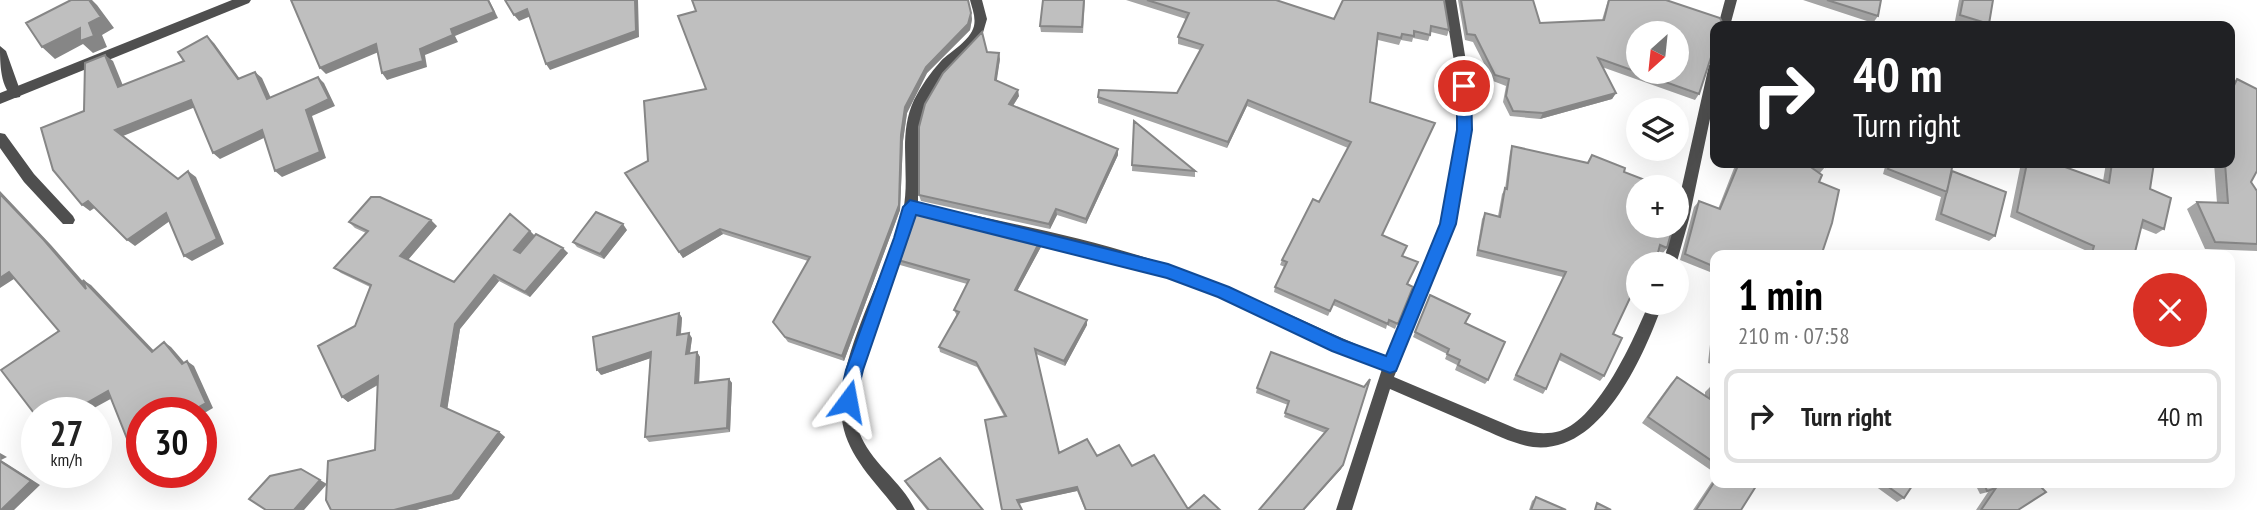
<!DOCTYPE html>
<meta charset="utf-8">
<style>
:root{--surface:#fff;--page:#f6f6f6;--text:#222;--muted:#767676;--line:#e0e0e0;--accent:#000}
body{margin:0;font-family:"PT Sans Narrow",sans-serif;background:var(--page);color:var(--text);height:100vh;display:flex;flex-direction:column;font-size:26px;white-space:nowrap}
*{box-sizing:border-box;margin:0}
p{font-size:23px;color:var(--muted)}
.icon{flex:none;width:38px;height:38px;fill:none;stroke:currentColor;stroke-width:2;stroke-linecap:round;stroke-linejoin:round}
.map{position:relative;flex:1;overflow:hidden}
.side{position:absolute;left:1710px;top:250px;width:525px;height:238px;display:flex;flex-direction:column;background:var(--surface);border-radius:14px;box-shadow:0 7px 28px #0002}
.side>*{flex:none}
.banner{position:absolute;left:1710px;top:21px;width:525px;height:147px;border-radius:14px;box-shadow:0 7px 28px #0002;background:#202124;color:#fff;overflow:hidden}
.needle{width:46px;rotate:207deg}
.tools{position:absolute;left:1626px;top:21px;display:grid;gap:14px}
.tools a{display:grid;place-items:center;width:63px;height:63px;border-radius:50%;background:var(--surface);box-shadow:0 7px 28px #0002;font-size:35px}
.speed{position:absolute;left:21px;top:397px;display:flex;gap:14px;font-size:35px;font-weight:700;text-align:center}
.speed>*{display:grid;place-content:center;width:91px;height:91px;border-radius:50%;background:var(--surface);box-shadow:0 7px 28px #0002;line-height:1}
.speed small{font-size:18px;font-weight:400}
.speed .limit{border:10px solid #d22;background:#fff;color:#111}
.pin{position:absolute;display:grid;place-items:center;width:60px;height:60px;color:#fff;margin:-30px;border:4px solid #fff;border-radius:50%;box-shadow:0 2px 7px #0007}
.me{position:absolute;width:77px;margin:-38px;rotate:13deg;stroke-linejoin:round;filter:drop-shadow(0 0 5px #0008)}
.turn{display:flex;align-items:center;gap:24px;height:147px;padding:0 28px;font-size:32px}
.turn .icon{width:91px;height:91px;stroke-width:2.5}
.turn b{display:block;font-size:49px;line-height:60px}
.round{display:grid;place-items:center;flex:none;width:74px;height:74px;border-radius:37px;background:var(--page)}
.overview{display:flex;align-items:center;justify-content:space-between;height:119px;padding:0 28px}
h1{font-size:42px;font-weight:700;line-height:52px;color:var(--accent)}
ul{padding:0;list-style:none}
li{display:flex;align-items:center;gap:21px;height:94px;margin:0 14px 10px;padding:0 14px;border:4px solid var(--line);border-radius:14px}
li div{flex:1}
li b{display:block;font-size:26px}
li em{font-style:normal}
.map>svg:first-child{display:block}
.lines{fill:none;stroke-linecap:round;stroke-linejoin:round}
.minor{fill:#4f4f4f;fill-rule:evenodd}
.tertiary{fill:#4f4f4f;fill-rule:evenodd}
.wall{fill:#a4a4a4}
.shaded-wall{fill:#868686}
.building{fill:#bfbfbf;stroke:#868686;stroke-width:2;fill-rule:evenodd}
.route{fill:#1a73e8;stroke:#114b97;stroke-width:2}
</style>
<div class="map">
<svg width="2257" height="510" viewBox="0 0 2257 510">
<rect width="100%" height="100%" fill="#fff"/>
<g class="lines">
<path class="minor" d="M970,0H982L987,19L982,36L942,78L924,109L918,133V203C1002,222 1089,237 1171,266C1245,291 1314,328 1387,357L1441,224L1458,130V86L1444,0H1456L1470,86L1472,130L1455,224L1394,377L1517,429C1531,433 1546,435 1560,431C1599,418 1634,339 1649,303H1663C1644,355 1602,455 1533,447C1514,444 1496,435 1478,427C1449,414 1419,402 1390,389L1352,510H1336L1382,369C1310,340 1241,302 1168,277C1086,249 1000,233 915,214C900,271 842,375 859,431C869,462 902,481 915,510H897C879,486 852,461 844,430C827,368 888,274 903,211C911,174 897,136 914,100C921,86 930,73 941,61C951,51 970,41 974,26C976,17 972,8 970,0Z
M1725,0H1737L1730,26H1718Z
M0,46L6,51L21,93L20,97L15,98C0,90 0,62 0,46Z
M1715,60V95L1689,219L1676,265L1663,264L1673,226H1676V213L1709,65Z
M0,133L5,134L34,174L73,216L75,220L73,224H63L24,182L0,148Z"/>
<path class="tertiary" d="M232,0H251L249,3L0,104V93Z"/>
</g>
<path class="wall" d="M968,0L972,19L970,30L927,73L907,113L903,141L900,210L844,361L788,342L773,322L808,261L723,234L683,258L625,173L648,161L706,89L696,11Z
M1085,0L1083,33L1041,32L1040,26Z
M1126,0H1279L1278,1L1334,19L1343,0L1449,30L1447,36L1431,32L1428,41L1413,38L1412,42L1401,40L1399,45L1378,40L1370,102L1432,129L1382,235L1403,256L1407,285L1413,287L1395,329L1387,325L1386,329L1333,305L1328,316L1274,292L1275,287L1285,267L1280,265L1282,260L1319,202L1348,148L1247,106L1227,148L1098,103V97L1177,93L1200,50L1178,44V37L1186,19Z
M1458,0H1533L1540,23L1602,20L1608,0H1666L1699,94L1695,100L1602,67L1616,93L1612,99L1540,119L1510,116L1503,102L1506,86L1493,81L1473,42L1465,40Z
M1803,0H1881L1878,16L1873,23Z
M1959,0H1993L1989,24L1987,26H1970L1955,21Z
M1000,59L996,81L1019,96L1013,106L1118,155L1086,224L1057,215L1050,229L921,201L919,195Z
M2237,79L2251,182L2257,191V251L2205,249L2187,209L2197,202L2217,203L2214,163H2230V85Z
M1134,121L1195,171V177L1132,171Z
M1512,146L1587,163L1592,155L1624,172L1667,248L1663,253L1658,251L1638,264V288L1635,287L1613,334L1604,376L1600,381L1559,360L1546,389L1543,394L1513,380L1563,277L1476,256L1482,219L1485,213L1498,216L1502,194L1505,189L1510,152Z
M1736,163H1827L1825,167L1820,173L1817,172L1715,256V274L1680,260L1694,207L1699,201L1718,209Z
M1886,163H1953L1951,173L1952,171L1995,236L1989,241L1935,220L1941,197L1883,174Z
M2021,163H2054L2103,181L2106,163H2154L2150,189L2164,229L2156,234L2141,228L2134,256H2086L2087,251L2010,217Z
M349,222L437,226L408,260L454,282L530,231L535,236L568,253L530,297L499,281L460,329L447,409L499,432L505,437L459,499L416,510H331L375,450L378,385L348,402L342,397L355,326L370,287L341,273L334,268L366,233L355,228Z
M627,230L604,259L577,247L573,242Z
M1041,239L1042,245L1017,291L1087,325L1065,366L1036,354L1059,453L1097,456L1132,466L1188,509L1220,510H1085L1077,491L1019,503L1002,510L1004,416L977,367L940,352L939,347L957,316L954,310L967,284L900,265L898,260Z
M1430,295L1465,323L1488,380L1485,384L1455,370L1457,365L1445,359L1447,354L1413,337Z
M1715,298V365L1708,363Z
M679,313L682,318L681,334L692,338L690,353L697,352L700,357L699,382L729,379L732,383L730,432L649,442L645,437L650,358L601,375Z
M1677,377L1705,396V392L1711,386L1715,388V473L1642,423L1671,383Z
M1364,387L1341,469L1304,510H1259L1325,433L1284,417L1288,405L1256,393L1257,388Z
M1715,477V483L1741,510H1693Z
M905,481L983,510H927L907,485Z
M1871,483H1914L1904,498L1897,502Z
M1982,483H2037L2018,510H1976L1988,492L1980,494L1976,486Z
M1536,497L1566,510H1529L1532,501Z"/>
<path class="shaded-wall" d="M89,0H92L97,5L114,28L102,35L107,47L93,53L83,44L55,59L42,47L89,23Z
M488,0H489L498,18L455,36L458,42L425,55L427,67L387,80L382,73L451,29Z
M635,0H638L639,37L550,70L546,64Z
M527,9L531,16L519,21L514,15Z
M971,13L972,19L970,30L927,73L907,113L903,141L900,210L844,361L842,356L901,135L905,107L926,67Z
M207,36L214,43L245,86L238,79Z
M376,44L381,51L326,74L320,68Z
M999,53L1000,59L996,86L995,80Z
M105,55L113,61L126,93L118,87Z
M255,72L262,78L274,105L267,99Z
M318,77L324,83L335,106L312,116L326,158L282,177L275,171L306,110Z
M1018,90L1019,96L1010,110L1009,104Z
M1616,93L1612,99L1540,119L1543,113Z
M191,100L198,106L123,136L115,130Z
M1248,100L1247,106L1227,148L1228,142Z
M262,130L268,136L220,159L213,153Z
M1118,149V155L1086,224V219Z
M188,171L196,177L224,244L192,261L184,256Z
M0,191L51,245L94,294L86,289L0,194Z
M88,201L96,207L90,211L82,205Z
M1056,209L1057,215L1050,229L1049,224Z
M166,213L174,218L135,246L127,240Z
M431,220L437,226L406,262L400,256Z
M623,224L627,230L604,259L600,254Z
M720,229L723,234L683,258L679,252Z
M530,231L535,236L519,256L514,250Z
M1041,239L1042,245L1015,295V290Z
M563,248L568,253L530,297L525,292Z
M9,272L17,277L0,288V278Z
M494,275L499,281L460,329L447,411L441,406L455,324Z
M83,280L91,285L160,357L152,352Z
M679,313L682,318L680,340L677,335Z
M1087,320V325L1065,366L1064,361Z
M689,333L692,338L689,359L686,354Z
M164,342L171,347L190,369L182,364Z
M651,352L654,357L601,375L597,370Z
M697,352L700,357L699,387L695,383Z
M187,361L194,366L213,408L201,415V413H188Z
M378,376L384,381L348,402L342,397Z
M729,379L732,383L730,432L727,428Z
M108,391L116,396L85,413H69Z
M499,432L505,437L459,499L416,510H394Z
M142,439V448L138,450L130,446Z
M0,453L7,457L1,460L40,485L14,510H1Z
M1343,465L1341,469L1304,510H1303Z
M320,480L327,484L304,510H294Z
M1077,487V491L1018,504L1017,500Z"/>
<path class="building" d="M71,0H89L101,17L89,23L94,36L80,41V28L42,47L26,23Z
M291,0H488L494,12L451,29L453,35L420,49L423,61L382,73L376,44L320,68Z
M505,0H635L636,31L546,64L527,9L514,15Z
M692,0H968L971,13L968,24L926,67L905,107L901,135L899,205L842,356L785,337L773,322L810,257L720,229L679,252L625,173L648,161L644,101L706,89L678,16L696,11Z
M1043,0H1084L1082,27L1040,26Z
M1147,0H1276L1334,19L1343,0H1444L1449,30L1431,26L1430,35L1414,31V36L1402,34L1401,38L1378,33L1370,102L1435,123L1382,235L1407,246L1402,256L1418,262L1407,284L1413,287L1398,324L1389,320L1388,324L1335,300L1330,311L1275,287L1287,262L1282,260L1313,199L1319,202L1351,142L1248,100L1228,142L1098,97L1099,90L1177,93L1203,45L1178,37L1189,13Z
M1461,0H1533L1540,23L1604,20L1609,0H1666L1720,18L1722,22L1721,26H1715V45L1699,94L1598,58L1616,93L1543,113L1513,111L1506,96L1509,79L1495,75L1475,35L1467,34ZM1638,33H1676V72H1638Z
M1827,0H1881L1878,16Z
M1963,0H1993L1989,24L1960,15Z
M982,32L987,52L999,53L995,80L1018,90L1009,104L1118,149L1086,219L1056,209L1049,224L919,195V127L925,104L943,73Z
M207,36L238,79L255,72L267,99L318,77L329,99L306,110L320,152L275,171L262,130L213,153L191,100L115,130L178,179L188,171L217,239L184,256L166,213L127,240L88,201L82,205L53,170L41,128L84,111L85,63L105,55L118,87L184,61L178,52Z
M2237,79L2257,89V171L2251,182L2257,191V244L2215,242L2197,202L2228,203L2225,163H2230V94Z
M1134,121L1195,171L1132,165Z
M1512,146L1588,163L1592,155L1625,168L1624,172L1663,187H1638V226H1673L1667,248L1660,245L1655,264H1638V281L1613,334L1622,338L1604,376L1561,354L1546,389L1516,375L1566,272L1478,250L1485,213L1500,217L1505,188L1507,189Z
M1739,163H1805L1822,175L1819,182L1839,190L1832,223L1821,256H1715V267L1685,254L1699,201L1720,209Z
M1815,163H1827L1825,167Z
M1890,163H1953L1947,192L1888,169Z
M2027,163H2054L2109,183L2112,163H2154L2150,189L2171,198L2164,229L2143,220L2134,256H2091L2094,246L2017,212Z
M1952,171L2006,192L1995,236L1941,214Z
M1676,193L1680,194L1676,219Z
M0,194L43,239L86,289L83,280L152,352L164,342L182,364L187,361L206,403L188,413H142V439L130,446L108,391L69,413H37V417L1,370L59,331L9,272L0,278Z
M371,197H380L431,220L400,256L454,282L510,214L530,231L514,250L520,253L536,234L563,248L525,292L494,275L455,324L441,406L499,432L452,495L394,510H331L326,500L328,461L375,450L378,376L342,397L318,346L355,326L371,285L334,268L368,231L349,222Z
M596,212L623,224L600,254L573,242Z
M915,212L1041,239L1015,290L1087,320L1064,361L1035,349L1059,453L1087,439L1097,456L1119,445L1132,466L1154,455L1188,509L1204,495L1220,510H1086L1077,487L1017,500L1022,510H1002L985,420L1006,416L976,362L939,347L959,312L954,310L969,280L898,260Z
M1430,295L1470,314L1465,323L1505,342L1488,380L1458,365L1460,360L1447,354L1449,349L1415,332Z
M679,313L677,335L689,333L686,354L697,352L695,383L729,379L727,428L645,437L651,352L597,370L593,337Z
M1715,340V359L1713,358Z
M1271,352L1364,387L1370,379L1343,465L1303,510H1259L1328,429L1285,413L1289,401L1257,388Z
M1677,377L1710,399L1711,386L1715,388V463L1648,417Z
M940,458L983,510H929L905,481Z
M0,461L31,481L1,510H0Z
M301,469L320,480L294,510H266L249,499L270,476Z
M1715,481V483H1758L1741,510H1696Z
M1883,483H1914L1904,498Z
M1984,483H2037L2046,492L2018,510H1981L1996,488L1987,491Z
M1536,497L1566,510H1531Z
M1597,503L1611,510H1595Z"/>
<path class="route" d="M1464,80L1471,86L1472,130L1456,224L1396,371L1390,373L1332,351L1218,297L1167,278L916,215L863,370L854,406L848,409L842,406L839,401L846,370L894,238L903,207L910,200L1168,264L1229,287L1343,340L1386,356L1440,224L1457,130V86Z"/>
</svg>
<div class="tools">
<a><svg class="needle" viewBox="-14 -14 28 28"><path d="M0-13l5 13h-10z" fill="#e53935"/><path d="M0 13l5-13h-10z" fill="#767676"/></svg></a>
<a><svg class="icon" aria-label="layers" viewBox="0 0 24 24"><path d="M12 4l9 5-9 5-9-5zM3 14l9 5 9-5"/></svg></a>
<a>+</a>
<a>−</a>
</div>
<div class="speed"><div>27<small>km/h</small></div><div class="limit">30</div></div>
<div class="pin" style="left:1464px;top:86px;background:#d93025"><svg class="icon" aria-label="arrive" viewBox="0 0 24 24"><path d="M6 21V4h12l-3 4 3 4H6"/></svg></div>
<svg class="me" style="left:848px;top:401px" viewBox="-20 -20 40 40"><path d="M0-17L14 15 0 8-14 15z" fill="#1a73e8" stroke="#fff" stroke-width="4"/></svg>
<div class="banner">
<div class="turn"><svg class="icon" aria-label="right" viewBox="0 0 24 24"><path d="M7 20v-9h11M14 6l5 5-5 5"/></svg><div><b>40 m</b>Turn right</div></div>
</div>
<section class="side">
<div class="overview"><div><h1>1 min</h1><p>210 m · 07:58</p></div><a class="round" style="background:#d93025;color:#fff"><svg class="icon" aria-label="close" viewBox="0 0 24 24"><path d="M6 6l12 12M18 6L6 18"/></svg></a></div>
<ul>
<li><svg class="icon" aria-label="right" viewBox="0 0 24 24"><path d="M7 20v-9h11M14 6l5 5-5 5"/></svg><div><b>Turn right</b></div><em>40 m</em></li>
</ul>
</section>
</div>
